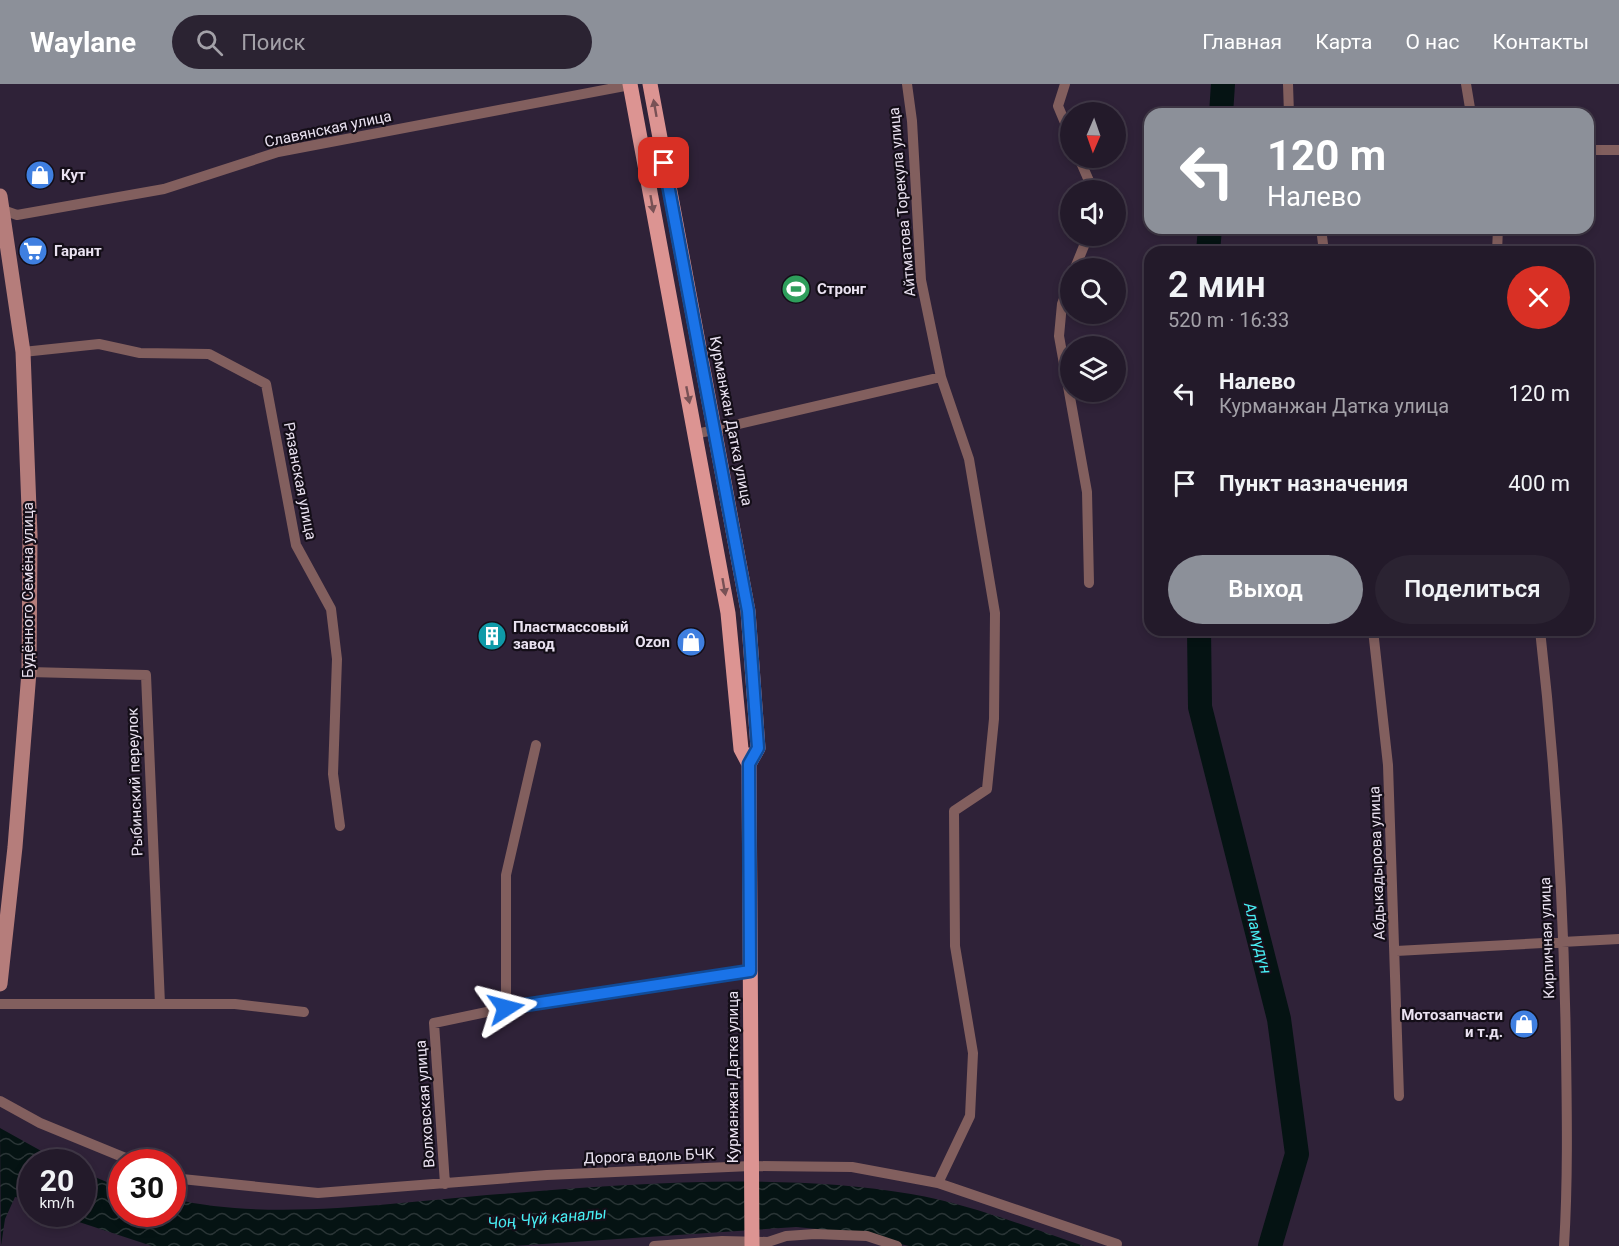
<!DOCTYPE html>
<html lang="ru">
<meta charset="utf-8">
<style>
:root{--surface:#231a2a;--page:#2b2332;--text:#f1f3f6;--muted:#a3a1a8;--line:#403847;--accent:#8c9099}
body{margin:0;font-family:Roboto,sans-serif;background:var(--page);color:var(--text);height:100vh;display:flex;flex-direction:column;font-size:22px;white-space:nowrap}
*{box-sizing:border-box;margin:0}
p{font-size:20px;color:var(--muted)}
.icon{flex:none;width:33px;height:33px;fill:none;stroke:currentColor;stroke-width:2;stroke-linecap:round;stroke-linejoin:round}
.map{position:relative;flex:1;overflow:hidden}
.drawer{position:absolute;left:1144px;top:162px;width:450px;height:390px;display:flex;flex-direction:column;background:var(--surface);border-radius:18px;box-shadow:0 3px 9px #0003,0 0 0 2px var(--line)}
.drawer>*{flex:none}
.guide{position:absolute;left:1144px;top:24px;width:450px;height:126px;border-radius:18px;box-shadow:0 3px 9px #0003,0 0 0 2px var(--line);background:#8c9099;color:#fff;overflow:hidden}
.needle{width:39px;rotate:182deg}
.fabs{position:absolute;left:1060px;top:18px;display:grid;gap:12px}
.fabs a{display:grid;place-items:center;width:66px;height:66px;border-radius:50%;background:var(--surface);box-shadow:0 3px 9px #0003,0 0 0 2px var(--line);font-size:30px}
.speed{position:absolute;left:18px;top:1065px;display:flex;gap:12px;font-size:30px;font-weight:700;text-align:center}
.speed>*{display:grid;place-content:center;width:78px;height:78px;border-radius:50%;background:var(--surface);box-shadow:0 3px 9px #0003,0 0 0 2px var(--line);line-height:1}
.speed small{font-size:15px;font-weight:400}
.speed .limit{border:9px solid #d22;background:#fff;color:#111}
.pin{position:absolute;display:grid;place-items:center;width:51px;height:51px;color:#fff;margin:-26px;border-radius:12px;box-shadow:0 3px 9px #0006}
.me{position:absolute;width:66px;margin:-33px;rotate:81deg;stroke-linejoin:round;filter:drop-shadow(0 0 4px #0008)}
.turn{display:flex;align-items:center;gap:21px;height:126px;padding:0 24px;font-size:27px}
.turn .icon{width:78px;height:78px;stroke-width:2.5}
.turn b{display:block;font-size:42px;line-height:51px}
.round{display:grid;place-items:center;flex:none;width:63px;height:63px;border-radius:32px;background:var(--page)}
.head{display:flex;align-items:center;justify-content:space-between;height:102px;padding:0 24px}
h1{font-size:36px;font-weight:600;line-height:45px}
.cta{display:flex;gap:12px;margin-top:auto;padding:12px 24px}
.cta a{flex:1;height:69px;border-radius:36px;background:var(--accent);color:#fff;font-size:24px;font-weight:600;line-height:69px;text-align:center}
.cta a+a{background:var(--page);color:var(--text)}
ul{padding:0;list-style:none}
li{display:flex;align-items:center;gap:18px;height:90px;padding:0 24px}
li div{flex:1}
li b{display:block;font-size:22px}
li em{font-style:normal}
header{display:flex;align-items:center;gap:36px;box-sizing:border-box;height:84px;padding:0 30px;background:var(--accent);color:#fff}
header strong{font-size:28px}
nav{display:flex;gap:33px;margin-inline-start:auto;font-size:21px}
.search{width:420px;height:54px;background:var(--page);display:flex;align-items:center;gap:15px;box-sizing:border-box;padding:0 21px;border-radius:33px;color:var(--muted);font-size:22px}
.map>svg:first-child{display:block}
.water{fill:url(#water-waves)}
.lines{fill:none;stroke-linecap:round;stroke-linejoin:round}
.river{stroke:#051313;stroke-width:24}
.street{stroke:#825f5e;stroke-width:10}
.secondary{stroke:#b57d7b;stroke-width:15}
.primary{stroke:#dc9492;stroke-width:15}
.oneway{fill:#785155}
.route-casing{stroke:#114b97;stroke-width:15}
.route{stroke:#1a73e8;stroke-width:10}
.labels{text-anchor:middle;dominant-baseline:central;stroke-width:4.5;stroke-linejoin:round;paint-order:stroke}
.street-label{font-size:15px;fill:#eae2f1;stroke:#140e18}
.poi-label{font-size:15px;font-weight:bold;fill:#eae2f1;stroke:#140e18;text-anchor:start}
.water-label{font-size:16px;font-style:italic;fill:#48eef4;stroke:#140e18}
</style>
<header>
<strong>Waylane</strong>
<div class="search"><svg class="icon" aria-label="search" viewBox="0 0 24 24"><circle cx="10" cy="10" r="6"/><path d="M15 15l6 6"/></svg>Поиск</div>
<nav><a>Главная</a><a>Карта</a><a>О нас</a><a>Контакты</a></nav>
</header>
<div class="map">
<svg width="1619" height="1162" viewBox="0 0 1619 1162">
<defs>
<pattern id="water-waves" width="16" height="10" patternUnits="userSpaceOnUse" patternTransform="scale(1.5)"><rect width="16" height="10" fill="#051313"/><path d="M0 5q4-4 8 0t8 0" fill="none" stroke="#2a3536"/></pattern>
</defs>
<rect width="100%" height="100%" fill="#2f2238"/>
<path class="water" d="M0,1044L61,1078H32L31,1116L15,1113L5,1135L1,1162Z
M83,1088L121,1104L122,1130H172L173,1115C274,1138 396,1118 500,1110C631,1100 781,1088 911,1110C970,1120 1027,1143 1084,1162H909L850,1148L796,1143L513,1162H152L79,1138L60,1130H82Z"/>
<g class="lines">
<path class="river" d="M1221,30L1223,0
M1208,168L1210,144
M1199,546L1200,623L1279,935L1297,1070L1270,1162"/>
<path class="street" d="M907,0L912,37L921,196L941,293L969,375L995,529L994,635L987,705L954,727L955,862L973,969L970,1032L938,1099
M1065,0L1058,22L1071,53
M1288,0L1289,30
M1466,0L1471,30
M1588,66H1619
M1079,74L1093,106
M0,125L17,131L164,105L278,68L630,1
M1321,144L1324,168
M1497,168L1498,144
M1075,184L1088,152
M1071,196L1062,220L1059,252L1087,408L1089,499
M23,268L99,260L140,269L209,270L266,300L296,461L331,525L337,575L333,690L340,742
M696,350L941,293
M1373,546L1388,681L1399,1012
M1540,546C1556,686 1564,826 1566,967C1567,1032 1568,1097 1564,1162
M29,588L146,591L160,920
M1396,867L1619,855
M0,920H235L304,928
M506,924V791L536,661
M0,1017L40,1039L135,1078
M172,1094L318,1109L547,1091L751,1082L852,1083L938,1099L1117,1160
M445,1100L434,939L506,924L750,887
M654,1162L722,1157L768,1158L786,1152L815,1150L867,1152L897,1162"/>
<path class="secondary" d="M0,112L23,268L30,451L29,588L15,763L0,900"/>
<path class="primary" d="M630,0L728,529L741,665L749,680L752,1162
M650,0L748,527L758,664L749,680"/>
</g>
<defs><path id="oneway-solid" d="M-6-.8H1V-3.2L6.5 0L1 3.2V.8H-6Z" transform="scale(1.5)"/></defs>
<g class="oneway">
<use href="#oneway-solid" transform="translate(655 24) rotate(-100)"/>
<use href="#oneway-solid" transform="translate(652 120) rotate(80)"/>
<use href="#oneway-solid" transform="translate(688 311) rotate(79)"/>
<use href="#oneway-solid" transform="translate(724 503) rotate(80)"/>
</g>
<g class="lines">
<g class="route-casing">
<path id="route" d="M506,924L750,887L749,680L758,664L748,527L664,79"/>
</g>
<use href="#route" class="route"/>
</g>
<defs>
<g id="shop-disc" transform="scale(1.5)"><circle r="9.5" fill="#3f7fe0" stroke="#140e18"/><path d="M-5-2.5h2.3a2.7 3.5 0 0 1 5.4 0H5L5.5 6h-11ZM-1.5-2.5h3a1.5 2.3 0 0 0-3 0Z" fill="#fff"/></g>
<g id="supermarket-disc" transform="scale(1.5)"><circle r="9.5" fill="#3f7fe0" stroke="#140e18"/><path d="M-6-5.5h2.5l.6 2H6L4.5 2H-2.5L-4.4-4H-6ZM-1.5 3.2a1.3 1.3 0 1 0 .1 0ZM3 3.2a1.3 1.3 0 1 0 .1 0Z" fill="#fff"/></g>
<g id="stadium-disc" transform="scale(1.5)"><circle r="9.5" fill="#2e9e5b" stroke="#140e18"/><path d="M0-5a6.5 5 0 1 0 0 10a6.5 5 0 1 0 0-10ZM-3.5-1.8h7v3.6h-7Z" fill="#fff"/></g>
<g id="building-disc" transform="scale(1.5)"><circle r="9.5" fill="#0f9aa8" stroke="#140e18"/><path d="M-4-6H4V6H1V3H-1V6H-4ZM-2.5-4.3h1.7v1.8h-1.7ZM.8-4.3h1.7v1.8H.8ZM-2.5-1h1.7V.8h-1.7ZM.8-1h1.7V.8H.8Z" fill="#fff"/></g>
</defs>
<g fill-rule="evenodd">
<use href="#shop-disc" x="40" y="91"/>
<use href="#supermarket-disc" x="33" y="167"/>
<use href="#stadium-disc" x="796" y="205"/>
<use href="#building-disc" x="492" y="552"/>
<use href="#shop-disc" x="691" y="558"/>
<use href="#shop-disc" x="1524" y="940"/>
</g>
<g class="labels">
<g class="street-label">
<text transform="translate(328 45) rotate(-12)">Славянская улица</text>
<text transform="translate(902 118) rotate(-95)">Айтматова Торекула улица</text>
<text transform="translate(731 337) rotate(79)">Курманжан Датка улица</text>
<text transform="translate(300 397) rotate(79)">Рязанская улица</text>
<text transform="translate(28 506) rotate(-90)">Будённого Семёна улица</text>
<text transform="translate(135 698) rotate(-92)">Рыбинский переулок</text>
<text transform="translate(1377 779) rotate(-92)">Абдыкадырова улица</text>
<text transform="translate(1547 854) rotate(-92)">Кирпичная улица</text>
<text transform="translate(733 993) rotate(-90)">Курманжан Датка улица</text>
<text transform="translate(425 1020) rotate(-94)">Волховская улица</text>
<text transform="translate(649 1072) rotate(-2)">Дорога вдоль БЧК</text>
</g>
<g class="poi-label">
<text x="61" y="91">Кут</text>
<text x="54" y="167">Гарант</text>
<text x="817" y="205">Стронг</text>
<text x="513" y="543">Пластмассовый<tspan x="513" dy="17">завод</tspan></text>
<text x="670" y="558" text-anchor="end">Ozon</text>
<text x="1503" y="931" text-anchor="end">Мотозапчасти<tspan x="1503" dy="17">и т.д.</tspan></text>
</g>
<g class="water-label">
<text transform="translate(1258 854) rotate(76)">Аламүдүн</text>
<text transform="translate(547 1134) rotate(-5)">Чоң Чүй каналы</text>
</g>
</g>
</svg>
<div class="fabs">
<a><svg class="needle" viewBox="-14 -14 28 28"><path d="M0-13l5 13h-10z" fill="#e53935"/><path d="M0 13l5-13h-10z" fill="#a3a1a8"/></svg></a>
<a><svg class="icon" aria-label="sound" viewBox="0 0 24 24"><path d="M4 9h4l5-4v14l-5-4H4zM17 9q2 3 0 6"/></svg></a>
<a><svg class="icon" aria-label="search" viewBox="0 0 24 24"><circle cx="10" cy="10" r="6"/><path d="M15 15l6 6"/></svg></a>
<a><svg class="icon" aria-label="layers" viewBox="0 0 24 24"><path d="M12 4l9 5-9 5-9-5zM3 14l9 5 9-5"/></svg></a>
</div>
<div class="speed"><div>20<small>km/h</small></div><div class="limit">30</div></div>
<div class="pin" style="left:664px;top:79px;background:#d93025"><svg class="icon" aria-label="arrive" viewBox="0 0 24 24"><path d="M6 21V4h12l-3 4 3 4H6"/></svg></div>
<svg class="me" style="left:506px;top:924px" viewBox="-20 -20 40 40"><path d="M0-17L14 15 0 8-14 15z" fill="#1a73e8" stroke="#fff" stroke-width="4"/></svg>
<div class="guide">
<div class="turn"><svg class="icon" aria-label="left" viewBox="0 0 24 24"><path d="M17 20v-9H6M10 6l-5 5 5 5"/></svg><div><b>120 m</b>Налево</div></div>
</div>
<section class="drawer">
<div class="head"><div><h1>2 мин</h1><p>520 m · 16:33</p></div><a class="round" style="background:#d93025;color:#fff"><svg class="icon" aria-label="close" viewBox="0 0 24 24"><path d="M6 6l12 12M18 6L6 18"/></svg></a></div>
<ul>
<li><svg class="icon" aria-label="left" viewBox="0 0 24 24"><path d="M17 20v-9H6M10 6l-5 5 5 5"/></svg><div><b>Налево</b><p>Курманжан Датка улица</p></div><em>120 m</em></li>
<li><svg class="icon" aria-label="arrive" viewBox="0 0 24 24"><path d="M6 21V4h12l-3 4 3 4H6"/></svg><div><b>Пункт назначения</b></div><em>400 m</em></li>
</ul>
<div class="cta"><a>Выход</a><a>Поделиться</a></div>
</section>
</div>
